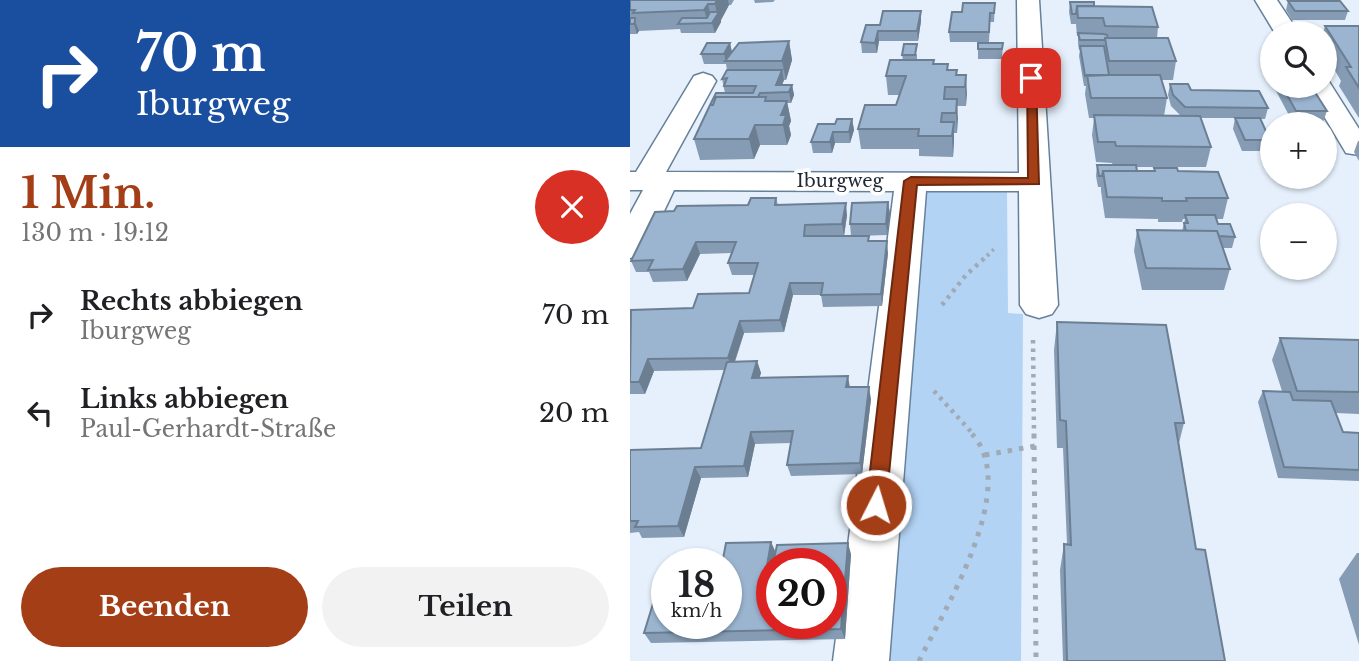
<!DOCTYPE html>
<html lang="de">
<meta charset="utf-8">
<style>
:root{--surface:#fff;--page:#f2f2f2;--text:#202124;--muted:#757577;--accent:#a43e17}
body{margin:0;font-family:"Libre Baskerville",serif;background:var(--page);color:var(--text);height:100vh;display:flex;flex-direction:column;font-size:26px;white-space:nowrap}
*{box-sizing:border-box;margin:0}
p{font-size:23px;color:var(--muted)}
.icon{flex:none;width:38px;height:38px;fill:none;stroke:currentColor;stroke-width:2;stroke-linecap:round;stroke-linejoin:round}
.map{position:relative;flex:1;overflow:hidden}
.sheet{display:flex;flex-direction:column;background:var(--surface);width:630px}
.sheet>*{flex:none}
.banner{background:#1a4fa0;color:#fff;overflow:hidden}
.tools{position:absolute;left:630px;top:21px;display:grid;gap:14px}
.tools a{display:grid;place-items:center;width:77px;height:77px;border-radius:50%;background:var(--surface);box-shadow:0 2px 5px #0004;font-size:35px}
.speed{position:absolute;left:21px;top:548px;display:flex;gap:14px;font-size:35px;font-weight:700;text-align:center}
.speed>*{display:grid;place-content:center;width:91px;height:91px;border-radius:50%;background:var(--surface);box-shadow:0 2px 5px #0004;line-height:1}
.speed small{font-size:18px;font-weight:400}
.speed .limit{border:10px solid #d22;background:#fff;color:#111}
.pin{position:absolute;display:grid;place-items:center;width:60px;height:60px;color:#fff;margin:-30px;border-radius:14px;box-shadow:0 4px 10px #0006}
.me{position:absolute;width:77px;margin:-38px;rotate:5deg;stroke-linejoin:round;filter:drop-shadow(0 0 5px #0008)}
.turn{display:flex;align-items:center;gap:24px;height:147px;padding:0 21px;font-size:32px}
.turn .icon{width:91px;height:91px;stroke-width:2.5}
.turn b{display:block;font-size:49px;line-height:60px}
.round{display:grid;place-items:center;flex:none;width:74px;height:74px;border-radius:37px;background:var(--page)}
.headline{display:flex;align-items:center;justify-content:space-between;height:119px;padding:0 21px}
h1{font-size:42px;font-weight:700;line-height:52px;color:var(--accent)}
.button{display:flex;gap:14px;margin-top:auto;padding:14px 21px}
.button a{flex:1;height:80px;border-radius:42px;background:var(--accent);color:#fff;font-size:28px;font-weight:700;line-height:80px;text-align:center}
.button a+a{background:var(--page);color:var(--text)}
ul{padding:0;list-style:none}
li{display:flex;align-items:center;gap:21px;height:98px;padding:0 21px}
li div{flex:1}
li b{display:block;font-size:26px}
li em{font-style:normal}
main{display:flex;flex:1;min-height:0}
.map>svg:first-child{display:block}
.green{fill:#b3d3f5}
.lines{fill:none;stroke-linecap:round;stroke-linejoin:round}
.minor-casing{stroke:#678099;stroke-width:3}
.path-far2{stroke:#9faab5;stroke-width:3.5;stroke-dasharray:2.5 4.5;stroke-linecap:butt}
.path-far1{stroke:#9faab5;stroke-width:4.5;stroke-dasharray:3.5 5;stroke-linecap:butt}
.path{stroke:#9faab5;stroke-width:5;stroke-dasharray:4.5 7;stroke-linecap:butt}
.minor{fill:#fff;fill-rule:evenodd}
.wall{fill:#859cb4}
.shaded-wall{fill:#6c7f92}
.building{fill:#9bb5d1;stroke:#6c7f92;stroke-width:2}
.route{fill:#a43e17;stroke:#6b280f;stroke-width:2}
.labels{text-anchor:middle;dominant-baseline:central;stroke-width:7;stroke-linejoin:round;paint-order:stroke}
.street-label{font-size:18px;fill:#1f2934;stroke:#fff}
</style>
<main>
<section class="sheet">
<div class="banner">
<div class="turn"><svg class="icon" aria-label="right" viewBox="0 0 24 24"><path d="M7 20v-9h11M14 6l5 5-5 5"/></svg><div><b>70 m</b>Iburgweg</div></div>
</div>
<div class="headline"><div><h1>1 Min.</h1><p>130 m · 19:12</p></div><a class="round" style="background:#d93025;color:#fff"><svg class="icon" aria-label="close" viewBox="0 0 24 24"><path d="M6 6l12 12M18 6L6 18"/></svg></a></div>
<ul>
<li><svg class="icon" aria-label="right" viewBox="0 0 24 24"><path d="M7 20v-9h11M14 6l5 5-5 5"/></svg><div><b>Rechts abbiegen</b><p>Iburgweg</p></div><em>70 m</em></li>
<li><svg class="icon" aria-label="left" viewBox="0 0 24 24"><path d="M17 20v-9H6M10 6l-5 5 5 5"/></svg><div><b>Links abbiegen</b><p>Paul-Gerhardt-Straße</p></div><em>20 m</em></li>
</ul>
<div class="button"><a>Beenden</a><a>Teilen</a></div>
</section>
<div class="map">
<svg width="729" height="661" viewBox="0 0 729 661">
<rect width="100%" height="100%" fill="#e5f0fc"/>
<path class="green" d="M305,189H377L378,313L393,314L391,661H247L288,197Z"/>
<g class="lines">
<g class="minor-casing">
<path id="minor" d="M387,0H409L428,305L422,314L409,318L396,314L390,305L389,191H296L259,661H203L264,191L44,190L17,247L12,255L0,258V214L13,190H0V172H6L64,76L73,73L82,76L86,81L36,172L389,173Z
M625,0H647L669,33H645Z
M695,80H698L729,129V155L716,153L676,86H695Z"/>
</g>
<path class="path-far2" d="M357,256L365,248"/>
<path class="path-far1" d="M312,305L336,275L359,254
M403,340L404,435
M304,391L344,435"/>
<path class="path" d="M404,434L406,661
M355,455L405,446
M289,661C315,608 391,487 342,434"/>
<use href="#minor" class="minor"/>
</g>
<path class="wall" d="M0,0H104L101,5H99L91,20V22L85,33H51L50,29L9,31L7,34H0Z
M124,0H145L143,2L125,3Z
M658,1L718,11L715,20H662L656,10Z
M440,2L464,6L528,27L527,38L546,61L543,80H531L537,98L534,116H551L541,106L538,95L540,84L561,90L638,108L635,119H630L640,140L637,151H612L603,129L605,118H570L581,147L576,167H506L507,171H524V168L548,171L598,198L593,219H586L588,224L605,237L602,248H593L600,269L594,290H512L504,251L507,230L552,231L555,219H553L552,222H528V219L475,218L471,191V187H468L466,176L467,165H483L482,163L466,162L462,135L464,118H459L455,94L456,86H454L449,56L450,50H449L448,43V36H447L446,24H441L439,12Z
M365,3L364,22H360L359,42H320L319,32L332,12Z
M291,21L288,41H249L247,53H232L231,42L250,25Z
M695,26H729V118L709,86L711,81L695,53V33H693Z
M159,41L162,60L156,80H154L152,85H162L164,95L161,103H157L161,121L159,126L161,135L157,145H130L124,159L70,160L64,139L95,93L92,79L97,70L96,64H74L71,54L100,43L102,52Z
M348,43H373L372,59H348Z
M287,54V60L304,64L327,75H336V106H327V133H324L323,157L289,156V149H231L228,129L266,105L269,95H258L256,76L273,60L272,55Z
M645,86H681L697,111L693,122H671L672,124H646L647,121H662L644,87Z
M222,119L224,130L220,143H205L202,153H183L181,142Z
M728,141H729V161L724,152Z
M146,198L148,205L217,215L214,236H221L220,224L258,202L260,214L257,235L226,236L240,241L258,253L252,306L193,307L191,295H163L154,332L114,333L105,362L127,361L131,373L129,378L220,387L241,399L232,474L161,476L157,465L161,443L125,444L118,477L71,478L54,537L12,538L9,532L0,533V450L71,448L95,370L24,371L15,394H0V311L63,308L119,293L124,275H102L98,263L102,253L70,254L57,281L23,282L19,272H6L1,261L44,211L118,205Z
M427,322L554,423L549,443L566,549L595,661H433L430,570L434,544H437L433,448H427L424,350Z
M650,338L729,340V414L706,413L713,432L729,433V481L648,478L628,402L633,391H652L642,360Z
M141,542L145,552L221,554L215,639L21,643L14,633L37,623Z
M727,553H729V645L709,579Z"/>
<path class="shaded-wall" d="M87,0H98L99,5L91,20V22L85,33L82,23L87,15L85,4Z
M78,4L82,22L78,23L74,10Z
M291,11V21L288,41L287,31Z
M5,21L9,31L7,34L4,24Z
M248,31L249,41L247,53L245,43Z
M159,41L162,60L156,80L152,61Z
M100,43L102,53L96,61L94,54Z
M152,70L154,80L149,92L146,85Z
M336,75L337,94L336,106L335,87Z
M162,85L164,95L161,103L159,92Z
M327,99L328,119L327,133L326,113Z
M157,101L161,121L159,126L161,135L157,145L151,115Z
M222,119L224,130L220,143L219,132Z
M324,122V142L323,157L322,136Z
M125,125L130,145L124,159L119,139Z
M203,132L205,143L202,153L200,142Z
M258,202L260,214L257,235L256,224Z
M216,203L217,215L214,236L212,224Z
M257,241L258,253L252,306L251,294Z
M66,242L70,254L57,281L53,269Z
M160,283L163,295L154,332L150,320Z
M110,321L114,333L102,369L98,358Z
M18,359L24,371L15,394L9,382Z
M127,361L131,373L126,389L122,378Z
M218,376L220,388L216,387Z
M239,387L241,399L232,474L230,463Z
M121,432L125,444L118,477L114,466Z
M65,467L71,478L54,537L48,526Z
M141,542L146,553L144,564H142L141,577L137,566Z
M218,543L221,554L215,639L211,629Z"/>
<path class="building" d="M0,0H87L85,4H78L74,10L3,13L5,10H0Z
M658,1H710L718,11H665Z
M440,2H464V6H447L446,14H442Z
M333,3H365L364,13H360L359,32H319L322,12H332Z
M447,6L522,7L528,27L475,26L473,18H448Z
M253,11H291L287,31H248L245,43L231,42L236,25H250Z
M80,12H89L82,23L48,24L52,18H77Z
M0,18H5V21L4,24H0Z
M695,26H729V88L716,67H721Z
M448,33L474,34L477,35L478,38H475V40H450Z
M475,38H538L546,61H479Z
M159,41L152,61H95L109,43Z
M77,43H100L94,54H71Z
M348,43H373L372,49H348Z
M274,44H287L285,55H272Z
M450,46H474L479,75L455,76Z
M260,60H304L303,64H318L317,70H327L326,75H336L335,87H315L314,99H327L326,113H312L311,122H324L322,136H288L289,129H228L235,105H266L276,76H256Z
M97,70H152L146,85H162L159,92L130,93L128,97H86L83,105H80L86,93H123L126,86H94L97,78L92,79Z
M457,75H530L537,98H461Z
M540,84H558L561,90L629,91L638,108L555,107L543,95Z
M652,86H681L697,111H666Z
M86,97H136L135,101H157L151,115H156L153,125H125L119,139H64L80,105H83Z
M464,115L570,116L581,147L486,146L485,142H468Z
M605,118H630L640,140H615Z
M207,119H222L219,132H203L200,142H181L188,124H205Z
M647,121H671L672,124H648Z
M467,165H506L507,171H473L472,176H469Z
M524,168H547L548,171L588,172L598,198H556L557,201H532V198L477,197L473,171H525Z
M121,198H146L145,205L216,203L212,224L175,225L174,236H239L238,241H257L251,294L191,295L193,283H160L150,320L110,321L98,358L18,359L9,382H0L1,310L63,308L68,294L119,293L128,263H98L106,242H66L53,269L18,270L23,260L1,261L25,212L44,211L47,206L118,205Z
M258,202L256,224H220L222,203Z
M555,215H585L588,224H600L605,237L589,236L587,231H556L554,223H558Z
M507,230L587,231L600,269L516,268Z
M427,322L536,325L554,423H545L566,549L575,550L595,661H437L434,544L441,545L436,421L430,420Z
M650,338L729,340V392L667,391Z
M127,361L122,378L218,376L216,387H239L230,463L157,465L163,431L121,432L114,466L65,467L48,526L5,527L8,521H0V450L71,448L97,362Z
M633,391L660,392L663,400L701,401L713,432L729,433V470L654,467Z
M141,542L137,566H142V623H201V564H143L147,545L218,543L211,629L14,633L34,568H37V623H96V564H92L96,543Z"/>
<path class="route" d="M397,76L406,78L409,184L287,185L256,505L253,511L246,513L239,511L236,505L274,181L281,177L398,178Z"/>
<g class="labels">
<g class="street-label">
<text x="210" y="181">Iburgweg</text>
</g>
</g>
</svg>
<div class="tools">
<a><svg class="icon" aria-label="search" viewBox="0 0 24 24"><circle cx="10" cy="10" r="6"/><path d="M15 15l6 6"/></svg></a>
<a>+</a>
<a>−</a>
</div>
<div class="speed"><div>18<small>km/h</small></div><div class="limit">20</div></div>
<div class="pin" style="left:401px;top:78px;background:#d93025"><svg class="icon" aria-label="arrive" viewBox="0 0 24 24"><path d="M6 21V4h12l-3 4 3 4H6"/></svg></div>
<svg class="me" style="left:246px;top:505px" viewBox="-20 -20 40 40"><circle r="17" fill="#a43e17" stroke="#fff" stroke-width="3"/><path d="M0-11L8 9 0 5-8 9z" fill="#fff"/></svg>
</div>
</main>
